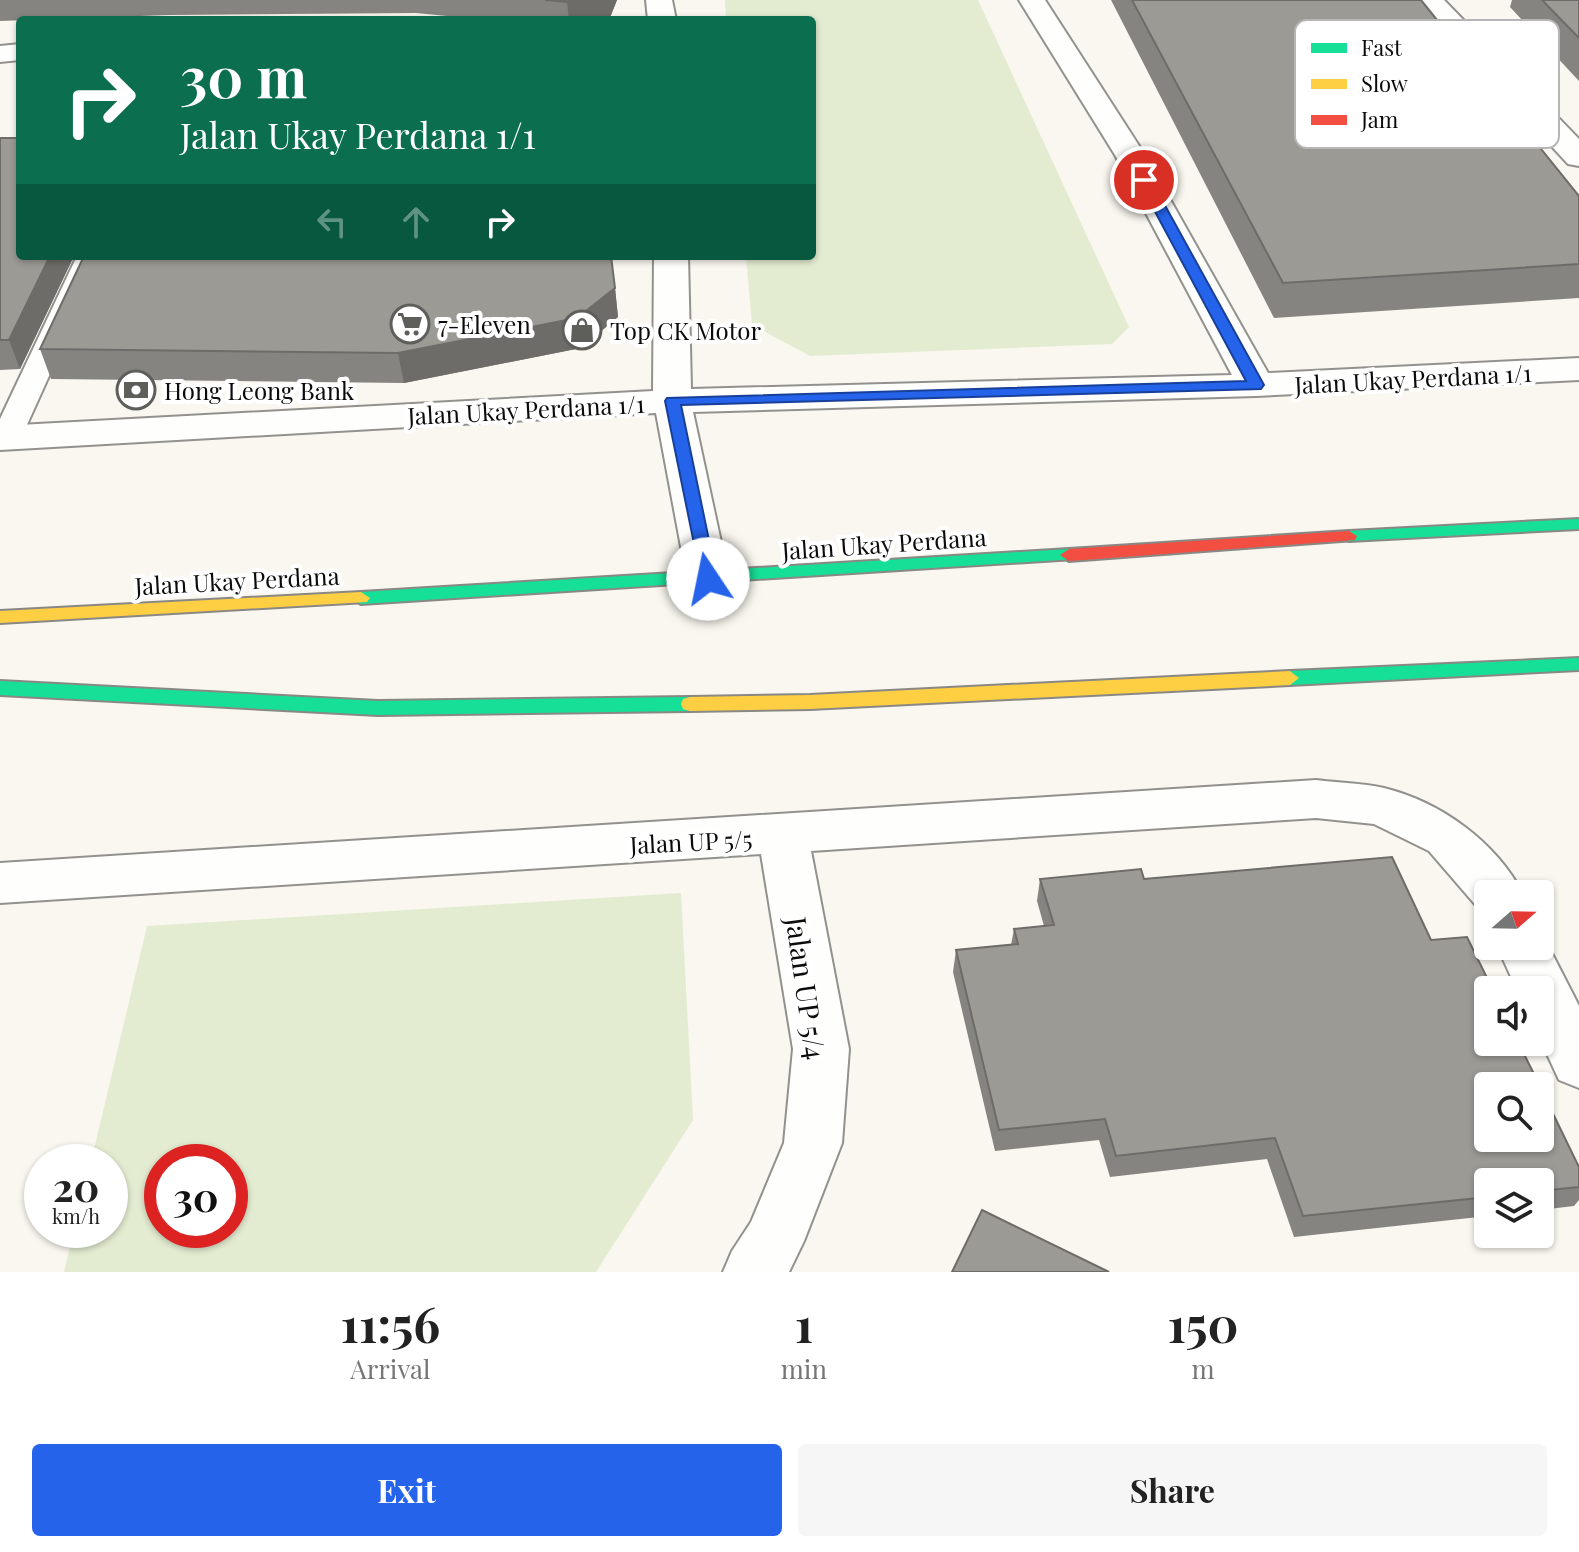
<!DOCTYPE html>
<style>
:root{--surface:#fff;--page:#f6f6f6;--text:#222;--muted:#767676;--accent:#2563eb}
body{margin:0;font-family:"Playfair Display",serif;background:var(--page);color:var(--text);height:100vh;display:flex;flex-direction:column;font-size:30px;white-space:nowrap}
*{box-sizing:border-box;margin:0}
p{font-size:26px;color:var(--muted)}
.icon{flex:none;width:44px;height:44px;fill:none;stroke:currentColor;stroke-width:2;stroke-linecap:round;stroke-linejoin:round}
.map{position:relative;height:1272px;overflow:hidden}
.sheet{display:flex;flex-direction:column;background:var(--surface);flex:1}
.sheet>*{flex:none}
.guide{position:absolute;left:16px;top:16px;width:800px;height:244px;border-radius:8px;box-shadow:0 2px 6px #0004;background:#0b6e4f;color:#fff;overflow:hidden}
.needle{width:52px;rotate:70deg}
.controls{position:absolute;left:1474px;top:880px;display:grid;gap:16px}
.controls a{display:grid;place-items:center;width:80px;height:80px;border-radius:8px;background:var(--surface);box-shadow:0 2px 6px #0004;font-size:40px}
.speed{position:absolute;left:24px;top:1144px;display:flex;gap:16px;font-size:40px;font-weight:700;text-align:center}
.speed>*{display:grid;place-content:center;width:104px;height:104px;border-radius:50%;background:var(--surface);box-shadow:0 2px 6px #0004;line-height:1}
.speed small{font-size:20px;font-weight:400}
.speed .limit{border:12px solid #d22;background:#fff;color:#111}
.pin{position:absolute;display:grid;place-items:center;width:68px;height:68px;color:#fff;margin:-34px;border:4px solid #fff;border-radius:50%;box-shadow:0 2px 8px #0007}
.me{position:absolute;width:88px;margin:-44px;rotate:349deg;stroke-linejoin:round;filter:drop-shadow(0 0 6px #0008)}
.turn{display:flex;align-items:center;gap:28px;height:168px;padding:0 32px;font-size:36px}
.turn .icon{width:104px;height:104px;stroke-width:2.5}
.turn b{display:block;font-size:56px;line-height:68px}
.lanes{display:flex;align-items:center;height:76px;padding:0 32px;background:#0003;justify-content:center;gap:40px;direction:ltr}
.lanes .off{opacity:.35}
.eta{display:flex;justify-content:space-evenly;align-items:center;height:136px;text-align:center}
.eta b{font-size:48px;font-weight:700;line-height:56px}
.primary-button{display:flex;gap:16px;margin-top:auto;padding:16px 32px}
.primary-button a{flex:1;height:92px;border-radius:8px;background:var(--accent);color:#fff;font-size:32px;font-weight:700;line-height:92px;text-align:center}
.primary-button a+a{background:var(--page);color:var(--text)}
.map>svg:first-child{display:block}
.green{fill:#e3ecd1;fill-rule:evenodd}
.lines{fill:none;stroke-linecap:round;stroke-linejoin:round}
.lane-casing{stroke:#92918e;stroke-width:4}
.street-casing{stroke:#92918e;stroke-width:4}
.fast-casing{stroke:#898884;stroke-width:4}
.slow-casing{stroke:#898884;stroke-width:4}
.jam-casing{stroke:#898884;stroke-width:4}
.lane{fill:#fefefd;fill-rule:evenodd}
.street{fill:#fefefd;fill-rule:evenodd}
.fast{fill:#16e098;fill-rule:evenodd}
.slow{fill:#ffcf43;fill-rule:evenodd}
.jam{fill:#f24e42;fill-rule:evenodd}
.wall{fill:#868480}
.shaded-wall{fill:#6d6c68}
.building{fill:#9c9a95;stroke:#6d6c68;stroke-width:2}
.route{fill:#2563eb;stroke:#184099;stroke-width:2}
.labels{text-anchor:middle;dominant-baseline:central;stroke-width:8;stroke-linejoin:round;paint-order:stroke}
.poi-label{font-size:24px;fill:#0b0b0b;stroke:#fff;text-anchor:start}
.street-label{font-size:24px;fill:#0b0b0b;stroke:#fff}
.near-street-label{font-size:28px;fill:#0b0b0b;stroke:#fff}
.key{fill:#fff;stroke:#b6b6b6;stroke-width:2}
.key-label{font-size:22px;fill:#0b0b0b}
</style>
<div class="map">
<svg width="1579" height="1272" viewBox="0 0 1579 1272">
<rect width="100%" height="100%" fill="#f9f7ef"/>
<path class="green" d="M725,0H978L1129,327L1112,344L810,356L752,325L746,256H812V20H726Z
M681,893L693,1120L596,1272H64L74,1230H110V1162H91L147,926ZM162,1162H230V1230H162Z"/>
<g class="lines">
<g class="lane-casing">
<path id="lane" d="M77,256H103L21,438L17,444L0,446V419Z"/>
</g>
<g class="street-casing">
<path id="street" d="M646,0H672L676,20H648Z
M1019,0H1045L1145,155L1268,373L1579,358V380L1256,396L693,412L729,579L723,589L708,593L693,589L687,579L656,413L0,450V426L653,391L654,256H688L691,389L1232,375L1115,155Z
M1416,0H1444L1579,139V166L1568,164Z
M20,44V60L0,62V46Z
M1316,780C1338,783 1362,783 1384,788C1441,802 1496,842 1523,894H1488V912L1479,909L1429,851L1374,824L1316,818L811,851L849,1049L842,1143L804,1241L789,1272H723L732,1251L751,1222L784,1143L793,1049L761,854L0,903V863Z
M1540,930L1579,1006V1088L1559,1080L1540,1039V990H1517L1497,946H1540Z"/>
</g>
<g class="fast-casing">
<path id="fast" d="M1579,519V529L1349,541L1341,536L1349,531Z
M1069,549L1078,555L1075,559L361,604L352,598L361,592Z
M1579,658V670L1290,685L1281,678L1290,671Z
M0,681L378,701L690,697L697,699L699,704L697,709L690,711L378,715L0,695Z"/>
</g>
<g class="slow-casing">
<path id="slow" d="M361,592L370,598L367,602L0,623V611Z
M1290,671L1299,678L1290,685L810,709L690,711L683,709L681,704L683,699L690,697L810,695Z"/>
</g>
<g class="jam-casing">
<path id="jam" d="M1349,531L1357,536L1355,540L1069,561L1060,555L1069,549Z"/>
</g>
<use href="#lane" class="lane"/>
<use href="#street" class="street"/>
<use href="#fast" class="fast"/>
<use href="#slow" class="slow"/>
<use href="#jam" class="jam"/>
</g>
<path class="wall" d="M0,0H617L609,20H489L416,13L168,15L0,21Z
M1111,0H1421L1579,196V298L1274,318Z
M1512,0H1579V81L1510,7Z
M0,138L20,256H74L20,369L0,370Z
M615,288L618,317L581,348L404,383L51,379L40,349Z
M1040,879H1144L1431,940L1579,1167V1200L1574,1206L1540,1210V1182H1488V1216L1294,1237L1267,1159L1110,1177L1099,1140L995,1151L953,972L956,950L1011,945L1014,929L1044,926L1037,901Z"/>
<path class="shaded-wall" d="M577,0H617L609,20H569L567,2Z
M50,256H74L20,369L9,340Z
M615,288L618,317L581,348L404,383L398,353Z"/>
<path class="building" d="M545,0H577L567,2Z
M1132,0H1421L1579,196V264L1283,283Z
M1542,0H1579V38Z
M0,138H20V256H50L9,340H0Z
M84,256H611L615,288L577,318L398,353L40,349Z
M1392,857L1431,940L1467,937L1493,990H1488V1042H1518L1540,1086H1488V1138H1540V1087L1579,1167V1187L1540,1191V1182H1488V1197L1303,1216L1275,1138L1116,1156L1105,1119L999,1130L956,950L1018,944L1014,929L1054,925L1040,879L1141,869L1144,879Z
M982,1210L1109,1272H952Z"/>
<path class="route" d="M1140,177L1151,180L1264,385L1261,389L681,405L717,579L715,583H702L665,401L667,398L1246,381L1138,180Z"/>
<defs>
<g id="supermarket-ring" transform="scale(2)"><circle r="9.5" fill="#fff" stroke="#5e5e5b" stroke-width="1.5"/><path d="M-6-5.5h2.5l.6 2H6L4.5 2H-2.5L-4.4-4H-6ZM-1.5 3.2a1.3 1.3 0 1 0 .1 0ZM3 3.2a1.3 1.3 0 1 0 .1 0Z" fill="#5e5e5b"/></g>
<g id="shop-ring" transform="scale(2)"><circle r="9.5" fill="#fff" stroke="#5e5e5b" stroke-width="1.5"/><path d="M-5-2.5h2.3a2.7 3.5 0 0 1 5.4 0H5L5.5 6h-11ZM-1.5-2.5h3a1.5 2.3 0 0 0-3 0Z" fill="#5e5e5b"/></g>
<g id="bank-ring" transform="scale(2)"><circle r="9.5" fill="#fff" stroke="#5e5e5b" stroke-width="1.5"/><path d="M-6-4H6V4H-6ZM0-2.3a2.3 2.3 0 1 0 0 4.6a2.3 2.3 0 1 0 0-4.6Z" fill="#5e5e5b"/></g>
</defs>
<g fill-rule="evenodd">
<use href="#supermarket-ring" x="410" y="324"/>
<use href="#shop-ring" x="582" y="330"/>
<use href="#bank-ring" x="136" y="390"/>
</g>
<g class="labels">
<g class="poi-label">
<text x="438" y="324">7-Eleven</text>
<text x="610" y="330">Top CK Motor</text>
<text x="164" y="390">Hong Leong Bank</text>
</g>
<g class="street-label">
<text transform="translate(1413 378) rotate(-3)">Jalan Ukay Perdana 1/1</text>
<text transform="translate(526 409) rotate(-3)">Jalan Ukay Perdana 1/1</text>
<text transform="translate(884 543) rotate(-4)">Jalan Ukay Perdana</text>
<text transform="translate(237 580) rotate(-3)">Jalan Ukay Perdana</text>
<text transform="translate(691 841) rotate(-3)">Jalan UP 5/5</text>
</g>
<g class="near-street-label">
<text transform="translate(807 988) rotate(82)">Jalan UP 5/4</text>
</g>
</g>
<rect x="1295" y="20" width="264" height="128" rx="12" class="key"/>
<rect x="1311" y="43" width="36" height="10" fill="#16e098"/>
<rect x="1311" y="79" width="36" height="10" fill="#ffcf43"/>
<rect x="1311" y="115" width="36" height="10" fill="#f24e42"/>
<g class="key-label">
<text x="1361" y="56">Fast</text>
<text x="1361" y="92">Slow</text>
<text x="1361" y="128">Jam</text>
</g>
</svg>
<div class="controls">
<a><svg class="needle" viewBox="-14 -14 28 28"><path d="M0-13l5 13h-10z" fill="#e53935"/><path d="M0 13l5-13h-10z" fill="#767676"/></svg></a>
<a><svg class="icon" aria-label="sound" viewBox="0 0 24 24"><path d="M4 9h4l5-4v14l-5-4H4zM17 9q2 3 0 6"/></svg></a>
<a><svg class="icon" aria-label="search" viewBox="0 0 24 24"><circle cx="10" cy="10" r="6"/><path d="M15 15l6 6"/></svg></a>
<a><svg class="icon" aria-label="layers" viewBox="0 0 24 24"><path d="M12 4l9 5-9 5-9-5zM3 14l9 5 9-5"/></svg></a>
</div>
<div class="speed"><div>20<small>km/h</small></div><div class="limit">30</div></div>
<div class="pin" style="left:1144px;top:180px;background:#d93025"><svg class="icon" aria-label="arrive" viewBox="0 0 24 24"><path d="M6 21V4h12l-3 4 3 4H6"/></svg></div>
<svg class="me" style="left:708px;top:579px" viewBox="-20 -20 40 40"><circle r="19" fill="#fff"/><path d="M0-13L10 11 0 6-10 11z" fill="#2563eb"/></svg>
<div class="guide">
<div class="turn"><svg class="icon" aria-label="right" viewBox="0 0 24 24"><path d="M7 20v-9h11M14 6l5 5-5 5"/></svg><div><b>30 m</b>Jalan Ukay Perdana 1/1</div></div>
<div class="lanes"><svg class="icon off" aria-label="left" viewBox="0 0 24 24"><path d="M17 20v-9H6M10 6l-5 5 5 5"/></svg><svg class="icon off" aria-label="ahead" viewBox="0 0 24 24"><path d="M12 20V5M6 11l6-6 6 6"/></svg><svg class="icon" aria-label="right" viewBox="0 0 24 24"><path d="M7 20v-9h11M14 6l5 5-5 5"/></svg></div>
</div>
</div>
<section class="sheet">
<div class="eta">
<div><b>11:56</b><p>Arrival</p></div>
<div><b>1</b><p>min</p></div>
<div><b>150</b><p>m</p></div>
</div>
<div class="primary-button"><a>Exit</a><a>Share</a></div>
</section>
